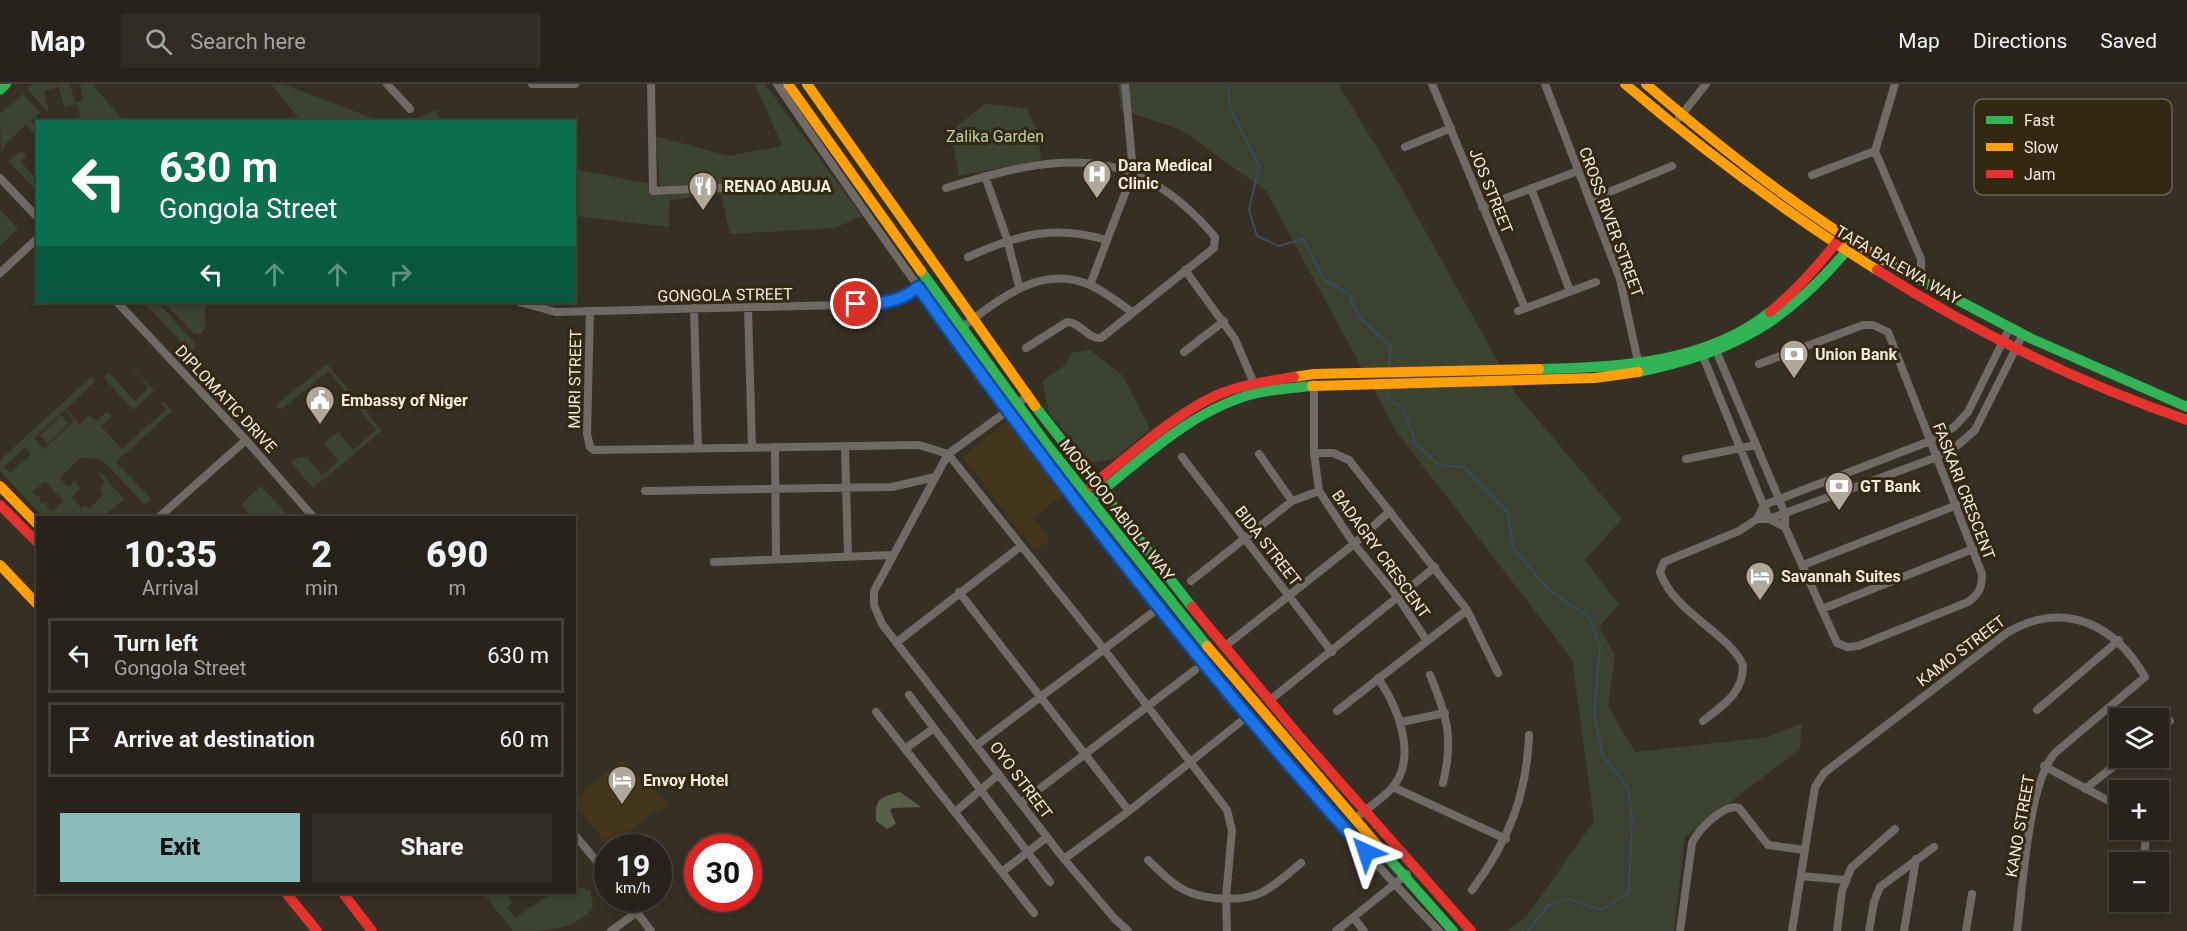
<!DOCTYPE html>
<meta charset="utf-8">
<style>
:root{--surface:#28231a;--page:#302b23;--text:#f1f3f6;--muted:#a5a4a2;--line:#444039;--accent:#8bbbb9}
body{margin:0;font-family:Roboto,sans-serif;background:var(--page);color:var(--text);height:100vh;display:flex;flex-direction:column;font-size:22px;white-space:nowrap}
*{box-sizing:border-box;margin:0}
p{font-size:20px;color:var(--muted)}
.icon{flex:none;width:33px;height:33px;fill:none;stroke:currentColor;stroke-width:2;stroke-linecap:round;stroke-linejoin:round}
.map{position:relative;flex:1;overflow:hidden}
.side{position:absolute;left:36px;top:432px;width:540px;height:378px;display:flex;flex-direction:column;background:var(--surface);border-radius:0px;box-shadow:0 3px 9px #0003,0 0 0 2px var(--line)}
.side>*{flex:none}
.banner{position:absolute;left:36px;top:36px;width:540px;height:183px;border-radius:0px;box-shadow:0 3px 9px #0003,0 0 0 2px var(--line);background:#0b6e4f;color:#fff;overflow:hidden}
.buttons{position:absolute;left:2109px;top:624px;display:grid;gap:12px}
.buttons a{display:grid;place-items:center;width:60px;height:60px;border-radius:0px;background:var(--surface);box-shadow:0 3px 9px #0003,0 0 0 2px var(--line);font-size:30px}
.speed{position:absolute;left:594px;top:750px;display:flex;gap:12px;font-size:30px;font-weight:700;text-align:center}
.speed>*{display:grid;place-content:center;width:78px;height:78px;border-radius:50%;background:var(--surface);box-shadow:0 3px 9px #0003,0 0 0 2px var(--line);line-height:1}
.speed small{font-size:15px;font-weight:400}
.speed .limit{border:9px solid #d22;background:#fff;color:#111}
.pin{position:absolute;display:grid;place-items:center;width:51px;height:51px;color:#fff;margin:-26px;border:3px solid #fff;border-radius:50%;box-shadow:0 2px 6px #0007}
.me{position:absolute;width:66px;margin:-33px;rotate:318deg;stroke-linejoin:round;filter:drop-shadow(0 0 4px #0008)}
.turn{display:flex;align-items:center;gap:21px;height:126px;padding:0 24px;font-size:27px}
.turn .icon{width:78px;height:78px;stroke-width:2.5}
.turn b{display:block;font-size:42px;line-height:51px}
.lanes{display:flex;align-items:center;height:57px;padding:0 24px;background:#0003;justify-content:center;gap:30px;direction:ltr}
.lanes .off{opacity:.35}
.eta{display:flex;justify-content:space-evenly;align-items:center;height:102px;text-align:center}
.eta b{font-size:36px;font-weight:800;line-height:42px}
.action{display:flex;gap:12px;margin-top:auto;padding:12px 24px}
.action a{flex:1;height:69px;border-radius:0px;background:var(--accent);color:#111;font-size:24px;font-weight:800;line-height:69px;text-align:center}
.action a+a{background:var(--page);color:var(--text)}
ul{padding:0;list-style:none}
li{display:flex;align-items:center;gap:18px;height:75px;margin:0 12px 9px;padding:0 12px;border:3px solid var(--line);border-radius:0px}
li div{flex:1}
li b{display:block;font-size:22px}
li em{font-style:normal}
header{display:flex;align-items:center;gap:36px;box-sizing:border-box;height:84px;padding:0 30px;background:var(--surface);border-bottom:2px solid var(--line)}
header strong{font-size:28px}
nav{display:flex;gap:33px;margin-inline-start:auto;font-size:21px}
.search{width:420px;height:54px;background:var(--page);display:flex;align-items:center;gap:15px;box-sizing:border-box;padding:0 21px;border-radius:0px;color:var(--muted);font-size:22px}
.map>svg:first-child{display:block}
.built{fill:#44361a}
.green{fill:#3c4330;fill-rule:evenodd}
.forest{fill:#576049}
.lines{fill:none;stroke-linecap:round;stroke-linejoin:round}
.stream{stroke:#3c4b5d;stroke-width:2}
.street{stroke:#6f6b64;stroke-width:8}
.fast{stroke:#30b455;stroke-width:10}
.slow{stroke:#ff9f0a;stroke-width:10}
.jam{stroke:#e5322d;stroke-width:10}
.route-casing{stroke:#114b97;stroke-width:15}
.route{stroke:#1a73e8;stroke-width:10}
.labels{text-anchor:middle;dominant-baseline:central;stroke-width:6;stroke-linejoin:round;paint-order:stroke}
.park-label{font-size:16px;fill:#b9d09f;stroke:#332811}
.poi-label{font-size:16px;font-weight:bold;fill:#f2eadc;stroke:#332811;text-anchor:start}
.street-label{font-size:16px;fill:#f2eadc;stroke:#332811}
.key{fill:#332811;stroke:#6c624e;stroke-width:1.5}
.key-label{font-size:16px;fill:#f2eadc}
</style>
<header>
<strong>Map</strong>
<div class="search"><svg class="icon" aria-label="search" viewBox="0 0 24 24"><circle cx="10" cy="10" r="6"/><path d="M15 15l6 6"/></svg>Search here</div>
<nav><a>Map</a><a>Directions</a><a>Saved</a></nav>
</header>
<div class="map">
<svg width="2187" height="847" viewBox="0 0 2187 847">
<rect width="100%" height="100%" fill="#362f23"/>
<path class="built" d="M1009,336L1062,404L1064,410L1034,434L1050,455L1035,467L962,373Z
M621,676L670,722L653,729L609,763L575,720V715Z"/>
<path class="green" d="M33,0H70L75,19L83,16L80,0H92L124,37H81L77,20L64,23L59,3L44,7L49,29L27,5Z
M271,0H283L380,37H301Z
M755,0H765L862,132L835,144L730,150L721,110L670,116L669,143L575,132V85L660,102L656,52L728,72L782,62Z
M1118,0H1338L1399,100L1516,310L1622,435L1585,476L1619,521L1599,543L1615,571L1608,622L1635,668L1768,653L1802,639L1800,665L1685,753L1674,847H1507L1527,832L1594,737L1572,575L1396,347L1266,107L1180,45L1121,26Z
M23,10L40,29L31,37L37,44V53L26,41L6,59L1,69L0,30Z
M985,20L1026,24L1038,49L1041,76L959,92L950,48Z
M436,26L442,37H411Z
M21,67L26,72L21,78L37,95V107L8,77Z
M0,125L18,145L0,162Z
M144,218H157L195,259L194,266L191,269Z
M163,218H206L205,244L201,250H194Z
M1090,266L1123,292L1150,345L1114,375L1092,379L1049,329L1042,297L1065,281L1072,269Z
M125,275L154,307L133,326L104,294L109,289L135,317L149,304Z
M327,280L382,347L313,404L291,379L297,374L307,373L322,391L338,377L324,359L338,348L353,366L376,346L329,287L280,326L276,321Z
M92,292L96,297L66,325L80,340L90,331L97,337L107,327L112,332L101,342L122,365L166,325L161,319L163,317L172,327L116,378L151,415L145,421L101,375L80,374L60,394L68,403L77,396L76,400L81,404L72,413L81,424L85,421L89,425L103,411L100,407L105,398L97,389H101L124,415L103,433H43L0,387V376ZM65,326L74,337L44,365L34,354ZM25,363L31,370L10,389L4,383ZM45,397L63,417L53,427L49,426L45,418L42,420L39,416L41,414L32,409Z
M61,331L69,340L48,360L40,351Z
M261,402L289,433H244L248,429L241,420Z
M575,798L580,805L583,803L587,808L590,805L593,824C575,847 542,847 513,847L483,809H507L513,818L507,823L515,834L552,809L574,808Z"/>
<path class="forest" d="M900,708L921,723L893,724L890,726L896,740L887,745L876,737C875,714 879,714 900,708Z"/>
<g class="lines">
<path class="stream" d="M1228,0L1230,24L1259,82L1249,126L1257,152L1279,162L1303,155L1325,197L1348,209L1359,233L1391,263L1389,283
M1388,304L1387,314L1404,325L1416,360L1439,381L1464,383L1508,429L1513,464L1549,506L1590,534L1600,562L1594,629L1603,672L1628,704L1632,734L1629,809L1601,826L1569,815L1548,821L1528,847"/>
<path class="street" d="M387,0L410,25
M532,0H575
M651,0L653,107L734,103
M777,0C925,218 1080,430 1249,632C1311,705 1372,778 1439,847
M1432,0L1525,224
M1545,0L1620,195L1639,282
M1679,34L1706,0
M1405,63L1451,44
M1875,67L1921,175V196
M1812,91L1875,67L1895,0
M985,92L1007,155L1019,202
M0,94L38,134
M946,104C1056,70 1133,56 1215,153L1214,164L1101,254C1087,255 1082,239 1067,238L1026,264
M1531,104L1570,207
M1590,116L1672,82
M1482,123L1578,87
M968,173C1017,151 1053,140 1106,156
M1185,186L1235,255L1255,302
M0,189L38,154
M1090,201L1133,88L1125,0
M117,218L246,356L314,434
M519,218L556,228L880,220L904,212L919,202
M694,224L698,364
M748,224L752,363
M590,227L587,350L590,363L594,366L919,361L948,370L1103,564L1227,726L1232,746L1226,814L1227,847
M1518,227L1596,198
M961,244C998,217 1040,179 1090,201C1104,207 1119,219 1132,228
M1715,264L1779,415L1785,430V443L1837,559L1847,563L1858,562L1968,518C1979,510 1982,504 1982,490L1888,248L1873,241H1863L1759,280
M1184,268L1224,237
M1702,270L1769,435L1785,443
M1314,300V369L1319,407L1354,460L1399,515L1427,557
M1028,312L948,370L874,507V521L882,540L1064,775L1114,834L1128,847
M845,362L848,472
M775,363L776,475
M1314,369H1333L1349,376L1467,526L1498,589
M1259,370L1292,417
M1182,373L1332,568
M1686,375L1756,361
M645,407L892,403L935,393
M158,434L246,356
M1757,435H1769L1937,373L1958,361L1975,346L2022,252
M714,478L892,471
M1803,481L1957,421
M1191,497L1292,417L1319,407
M959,508L1129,727
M1822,525L1973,465
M897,558L1021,462
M1224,563L1354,460L1390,427
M1430,591C1447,632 1454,654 1443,699
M909,611L1050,798
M1269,617L1435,483
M2037,626L2119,556
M1337,627L1467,526
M876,628L1034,829
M1703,637C1723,621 1743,610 1743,581C1729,549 1673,528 1660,488L1664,478L1739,447L1757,435L1764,421L1930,357L1954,343L1968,328L2009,245
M1401,638L1445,629
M2158,646L2170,637
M977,661L1152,529
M905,665L934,644
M2044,682L2120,723
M1393,703L1506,755
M2085,705L2124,674
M1021,719L1195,586
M955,728L999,690
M1354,735C1366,725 1381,716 1391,705C1419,674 1398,623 1378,594
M574,750L608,791
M1064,775L1129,727L1249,631
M1148,776C1160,787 1173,802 1189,808C1209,816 1243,818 1263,808C1277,800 1289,789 1301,779
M2143,778L2147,746
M1002,788L1047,753
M1801,792L1845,796
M1472,806C1508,758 1527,711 1529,651
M626,814L651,847
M1354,834L1364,847
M611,847L637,828
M1336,847L1407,790
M1680,847L1692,759C1698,746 1724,719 1739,724L1768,761L1805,766
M1792,847L1815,703L1824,689L2008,548C2064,516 2115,540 2145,593L2056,668C2028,696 2023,805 2017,847
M1837,847L1842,807L1851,784L1895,745
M1869,847L1874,818L1880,803L1934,763
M1904,847L1916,775
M1966,847L1972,810"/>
<path class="fast" d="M0,6L6,0
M1893,182L2030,254L2187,323
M921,187L1045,358L1207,562
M1539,285C1616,284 1707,279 1770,228
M1638,288C1739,267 1788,237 1854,158
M1035,322L1192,523
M1097,411C1145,372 1195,324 1257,309C1275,305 1294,304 1312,302
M1384,769L1453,847"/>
<path class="slow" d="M788,0L921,187
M807,0L1035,322
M1625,0C1705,68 1788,130 1877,186
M1646,0C1724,67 1804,130 1893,182
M1294,293L1314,290L1539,285
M1312,302L1595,294L1638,288
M0,402L38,441
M0,481L38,521
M1207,562L1384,769"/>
<path class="jam" d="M1877,186C1973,247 2080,299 2187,336
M1770,228C1798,205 1821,179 1843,150
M1091,402C1128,373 1179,326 1222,309C1246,300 1269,297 1294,293
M0,421L38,459
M1192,523L1299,652L1471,847
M285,808L317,847
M342,808L372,847"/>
</g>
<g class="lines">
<g class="route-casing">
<path id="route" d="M856,220C878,220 900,219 918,203C1057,398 1205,590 1366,768"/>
</g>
<use href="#route" class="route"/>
</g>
<defs>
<g id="hospital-pin" transform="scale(1.5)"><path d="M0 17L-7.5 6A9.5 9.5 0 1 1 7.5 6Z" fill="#b0a99b" stroke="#332811"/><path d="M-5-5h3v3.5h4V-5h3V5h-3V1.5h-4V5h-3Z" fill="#fff"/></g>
<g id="restaurant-pin" transform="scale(1.5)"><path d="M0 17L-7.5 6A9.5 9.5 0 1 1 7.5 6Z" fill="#b0a99b" stroke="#332811"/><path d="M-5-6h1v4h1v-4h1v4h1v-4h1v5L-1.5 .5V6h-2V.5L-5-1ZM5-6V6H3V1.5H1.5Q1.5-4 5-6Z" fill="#fff"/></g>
<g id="bank-pin" transform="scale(1.5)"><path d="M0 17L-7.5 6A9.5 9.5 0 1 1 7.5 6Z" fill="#b0a99b" stroke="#332811"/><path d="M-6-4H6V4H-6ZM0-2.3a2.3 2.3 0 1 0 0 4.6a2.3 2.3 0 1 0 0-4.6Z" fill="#fff"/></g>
<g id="civic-pin" transform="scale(1.5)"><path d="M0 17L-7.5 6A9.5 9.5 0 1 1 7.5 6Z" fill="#b0a99b" stroke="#332811"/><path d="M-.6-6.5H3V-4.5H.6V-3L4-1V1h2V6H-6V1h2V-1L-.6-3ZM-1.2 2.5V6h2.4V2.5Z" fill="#fff"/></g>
<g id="hotel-pin" transform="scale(1.5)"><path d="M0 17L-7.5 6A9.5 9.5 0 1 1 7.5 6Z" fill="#b0a99b" stroke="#332811"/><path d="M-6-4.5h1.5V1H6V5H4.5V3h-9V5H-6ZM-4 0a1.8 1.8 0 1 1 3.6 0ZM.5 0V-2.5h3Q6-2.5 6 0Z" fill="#fff"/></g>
</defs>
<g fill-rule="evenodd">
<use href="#hospital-pin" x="1097" y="90"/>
<use href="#restaurant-pin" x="703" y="102"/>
<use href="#bank-pin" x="1794" y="270"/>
<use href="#civic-pin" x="320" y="316"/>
<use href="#bank-pin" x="1839" y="402"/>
<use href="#hotel-pin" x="1760" y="492"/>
<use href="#hotel-pin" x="622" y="696"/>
</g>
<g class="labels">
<g class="park-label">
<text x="995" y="52">Zalika Garden</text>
</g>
<g class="poi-label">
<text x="1118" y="81">Dara Medical<tspan x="1118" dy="18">Clinic</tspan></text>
<text x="724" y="102">RENAO ABUJA</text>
<text x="1815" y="270">Union Bank</text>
<text x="341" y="316">Embassy of Niger</text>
<text x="1860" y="402">GT Bank</text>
<text x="1781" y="492">Savannah Suites</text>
<text x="643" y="696">Envoy Hotel</text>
</g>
<g class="street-label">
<text transform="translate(1491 107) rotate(68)">JOS STREET</text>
<text transform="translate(1611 138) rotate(70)">CROSS RIVER STREET</text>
<text transform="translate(1898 181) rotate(30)">TAFA BALEWA WAY</text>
<text transform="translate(725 211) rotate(-1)">GONGOLA STREET</text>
<text transform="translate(575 295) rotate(-89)">MURI STREET</text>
<text transform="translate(226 315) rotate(47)">DIPLOMATIC DRIVE</text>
<text transform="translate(1964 407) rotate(69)">FASKARI CRESCENT</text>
<text transform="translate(1117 426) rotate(52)">MOSHOOD ABIOLA WAY</text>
<text transform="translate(1268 462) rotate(52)">BIDA STREET</text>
<text transform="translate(1381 470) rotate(54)">BADAGRY CRESCENT</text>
<text transform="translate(1961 567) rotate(-37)">KAMO STREET</text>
<text transform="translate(1021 696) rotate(53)">OYO STREET</text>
<text transform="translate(2020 742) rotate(-80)">KANO STREET</text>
</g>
</g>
<rect x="1974" y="15" width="198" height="96" rx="9" class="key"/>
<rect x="1986" y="32" width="27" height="8" fill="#30b455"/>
<rect x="1986" y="59" width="27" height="8" fill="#ff9f0a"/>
<rect x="1986" y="86" width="27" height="8" fill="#e5322d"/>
<g class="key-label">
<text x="2024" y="42">Fast</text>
<text x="2024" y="69">Slow</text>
<text x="2024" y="96">Jam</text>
</g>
</svg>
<div class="buttons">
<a><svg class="icon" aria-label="layers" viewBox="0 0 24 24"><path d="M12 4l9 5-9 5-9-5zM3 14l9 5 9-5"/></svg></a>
<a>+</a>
<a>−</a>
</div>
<div class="speed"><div>19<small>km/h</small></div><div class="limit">30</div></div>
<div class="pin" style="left:856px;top:220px;background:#d93025"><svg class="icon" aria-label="arrive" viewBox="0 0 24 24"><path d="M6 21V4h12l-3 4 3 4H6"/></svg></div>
<svg class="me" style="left:1366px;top:768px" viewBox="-20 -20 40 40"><path d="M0-17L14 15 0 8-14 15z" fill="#1a73e8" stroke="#fff" stroke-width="4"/></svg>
<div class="banner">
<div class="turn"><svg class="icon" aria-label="left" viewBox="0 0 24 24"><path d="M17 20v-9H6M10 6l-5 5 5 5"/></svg><div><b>630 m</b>Gongola Street</div></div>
<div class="lanes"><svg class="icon" aria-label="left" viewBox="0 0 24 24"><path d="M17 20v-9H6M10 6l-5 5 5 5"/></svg><svg class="icon off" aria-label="ahead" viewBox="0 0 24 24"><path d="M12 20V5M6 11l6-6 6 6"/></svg><svg class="icon off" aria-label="ahead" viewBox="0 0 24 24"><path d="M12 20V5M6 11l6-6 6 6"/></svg><svg class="icon off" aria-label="right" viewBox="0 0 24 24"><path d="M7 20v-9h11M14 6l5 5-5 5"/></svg></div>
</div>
<section class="side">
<div class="eta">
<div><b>10:35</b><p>Arrival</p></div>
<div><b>2</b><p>min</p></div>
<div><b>690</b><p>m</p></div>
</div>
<ul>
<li><svg class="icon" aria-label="left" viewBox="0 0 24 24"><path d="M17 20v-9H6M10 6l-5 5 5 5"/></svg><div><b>Turn left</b><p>Gongola Street</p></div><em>630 m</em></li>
<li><svg class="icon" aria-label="arrive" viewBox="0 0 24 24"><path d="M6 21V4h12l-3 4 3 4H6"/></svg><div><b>Arrive at destination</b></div><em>60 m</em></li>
</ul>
<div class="action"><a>Exit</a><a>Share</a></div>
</section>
</div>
